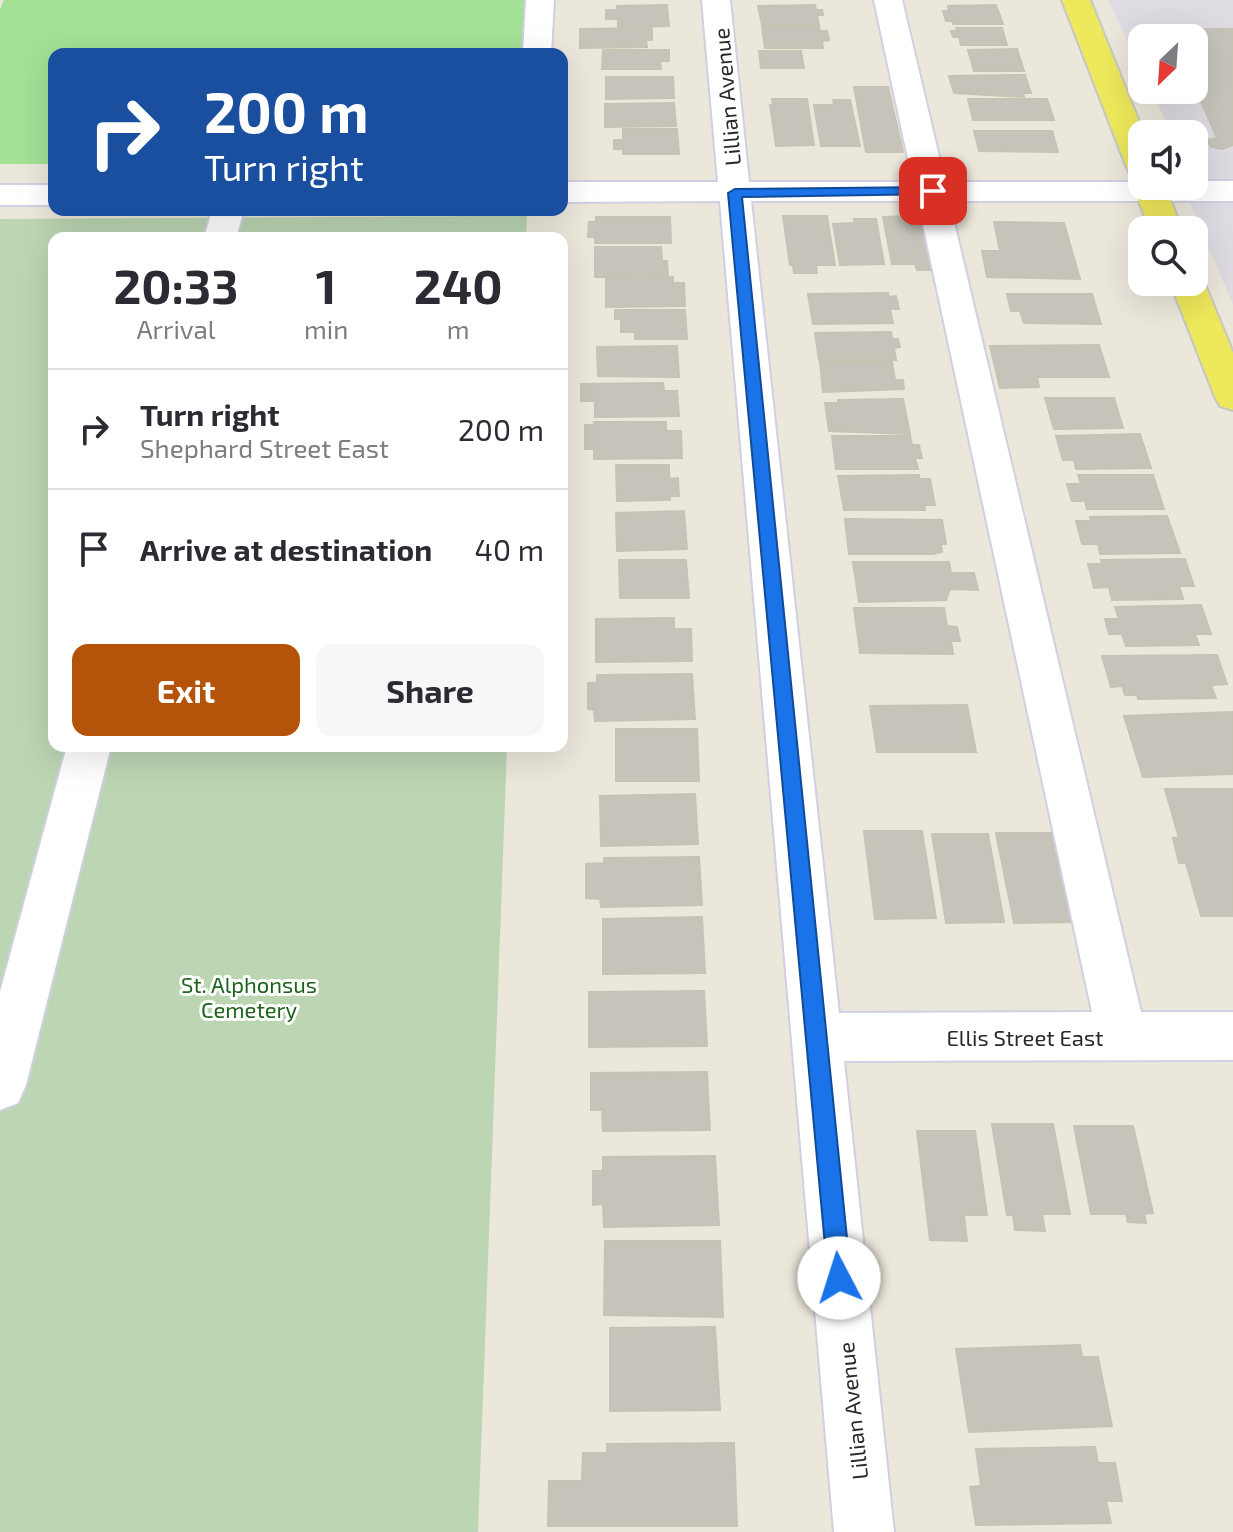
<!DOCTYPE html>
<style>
:root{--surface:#fff;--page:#f7f7f7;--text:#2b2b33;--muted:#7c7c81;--line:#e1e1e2;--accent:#b45309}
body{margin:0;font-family:"Exo 2",sans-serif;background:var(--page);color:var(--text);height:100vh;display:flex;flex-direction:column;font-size:30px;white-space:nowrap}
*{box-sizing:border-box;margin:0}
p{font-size:26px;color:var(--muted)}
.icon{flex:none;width:44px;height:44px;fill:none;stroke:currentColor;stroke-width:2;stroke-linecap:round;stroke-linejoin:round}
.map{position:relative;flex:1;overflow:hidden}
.details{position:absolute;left:48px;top:232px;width:520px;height:520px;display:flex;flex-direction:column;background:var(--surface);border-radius:16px;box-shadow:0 8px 32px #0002}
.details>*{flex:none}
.banner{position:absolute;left:48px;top:48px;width:520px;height:168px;border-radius:16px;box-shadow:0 8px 32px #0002;background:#1a4fa0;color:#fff;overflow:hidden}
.needle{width:52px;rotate:205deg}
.tools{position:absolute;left:1128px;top:24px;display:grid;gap:16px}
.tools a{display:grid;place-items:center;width:80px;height:80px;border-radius:16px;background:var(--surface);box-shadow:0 8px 32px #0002;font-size:40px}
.pin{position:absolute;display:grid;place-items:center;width:68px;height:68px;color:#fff;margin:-34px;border-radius:16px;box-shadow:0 4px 12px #0006}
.me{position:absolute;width:88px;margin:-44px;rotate:355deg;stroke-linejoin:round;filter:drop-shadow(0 0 6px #0008)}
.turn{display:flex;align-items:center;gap:28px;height:168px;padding:0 24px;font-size:36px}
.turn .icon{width:104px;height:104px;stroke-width:2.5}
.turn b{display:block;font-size:56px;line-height:68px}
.eta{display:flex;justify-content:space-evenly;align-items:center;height:136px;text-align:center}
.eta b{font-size:48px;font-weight:700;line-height:56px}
.cta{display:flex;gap:16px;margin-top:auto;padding:16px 24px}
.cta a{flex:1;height:92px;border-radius:16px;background:var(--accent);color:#fff;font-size:32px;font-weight:700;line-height:92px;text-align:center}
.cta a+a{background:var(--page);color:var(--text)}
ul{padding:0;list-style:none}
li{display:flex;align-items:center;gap:24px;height:120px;padding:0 24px;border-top:2px solid var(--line)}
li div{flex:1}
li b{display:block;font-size:30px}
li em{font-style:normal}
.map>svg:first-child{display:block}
.industrial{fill:#dfdbe3}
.green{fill:#a3e197}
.cemetery{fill:#bcd5b2}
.building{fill:#c6c4ba;stroke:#c6c3b4;stroke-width:2}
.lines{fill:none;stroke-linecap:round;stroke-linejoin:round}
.minor-casing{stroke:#d0d0e2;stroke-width:4}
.major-casing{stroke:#c7c7c7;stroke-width:4}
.minor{fill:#fff;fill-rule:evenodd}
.major{fill:#eee85c;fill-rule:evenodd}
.route{fill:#1a73e8;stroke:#114b97;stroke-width:2}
.labels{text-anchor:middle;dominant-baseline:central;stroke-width:6;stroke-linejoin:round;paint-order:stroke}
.street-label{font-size:22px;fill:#292929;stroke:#fff}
.park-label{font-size:22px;fill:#1c641a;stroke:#fff}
</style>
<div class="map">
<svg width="1233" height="1532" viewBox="0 0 1233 1532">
<rect width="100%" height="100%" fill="#ebe7db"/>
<path class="industrial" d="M1108,0H1233V305L1190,203L1186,186H1194V134H1172L1151,90H1194V38H1142V71Z"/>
<path class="green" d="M4,0H528L524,54H54V164H0V9Z"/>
<path class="cemetery" d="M527,216L526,238H54V746H507L478,1532H0V219Z"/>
<path class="building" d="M667,5L669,26L618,27V19H606V10H617V6Z
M815,5L816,10H822L823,15H817L819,25H762L758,6Z
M996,5L1003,24H953V21H946L943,11H949L948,6Z
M762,27H819L820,31H827L829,40L822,41L823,48H765Z
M652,28V40H646L647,47L580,48V29Z
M956,28H1002L1007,45H961L959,37H953L951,31H957Z
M1179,29H1233V145L1222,149L1211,147L1207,140L1217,138L1194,85V38H1183Z
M1017,49L1024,71H974L968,50Z
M603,50H669V61H660L661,69H602Z
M759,51H801L804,68H761Z
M1025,75L1031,93H1023L1024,97L954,93L949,76Z
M606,77H673L674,98L606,99Z
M854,87H888L903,152H866Z
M772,99H807L814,145L776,146L770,105H773Z
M968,99H1047L1054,120H973Z
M833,100H850L860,146H821L814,105H834Z
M674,103L676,126L605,127V104Z
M623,129H677L679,154H623V149H614V140H623Z
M974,131H1052L1058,152L979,151Z
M783,216H827L835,265H816L817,273H794L793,265H790Z
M912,216L914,225H926L934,270H917L915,264H892L883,217Z
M596,217H670L671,243H595V237H588L589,222H596Z
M854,219H876L884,264L840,265L833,224L855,223Z
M994,222L1064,223L1080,279L987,277L982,251H1000Z
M595,247H661L662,261H667L668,276L595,277Z
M673,277V283H684L685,306L606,307V278Z
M888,293L889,297L896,296L899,309H890L893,323L813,324L808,294Z
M1007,294H1092L1101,324L1024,323L1020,311H1011Z
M615,310H685L687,339H635V332H621V319H615Z
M891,332L892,339H898L900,347L894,348L896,360H819L815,333Z
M1099,345L1109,377H1037L1039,387L1000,388L990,346Z
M677,346L679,377L598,376L597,347Z
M820,362H892L895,380H903L904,389L823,392Z
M663,383L664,391H677L679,416L595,417V401H581V384Z
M1045,398H1114L1123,428L1054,429Z
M903,399L910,434L829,431L825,403H838V400Z
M594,422H666V431H681L682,458L594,459V449H585V425H595Z
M1140,434L1151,468L1076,469L1074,460H1063L1056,436Z
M832,436H910L912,445H919L922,458H915L918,469H836Z
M616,465H669V479L678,478L679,496H670V500L617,501Z
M919,475V479H930L935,505H924L925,510H844L838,476Z
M1078,475H1153L1164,509H1087L1085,501H1072L1067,484H1081Z
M684,511L687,549L617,551L616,513Z
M1167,516L1180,553L1100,554L1098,544H1082L1076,521H1091L1090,517Z
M845,519L942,520L946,544H941L942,552L933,554H849Z
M1185,559L1194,586H1179L1183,599L1112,600L1109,587L1094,588L1088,564H1102L1101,560Z
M619,560H686L689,598H620Z
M853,562H949L951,573H974L978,590L950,589L946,600L859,602Z
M1201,605L1211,634H1195L1199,645L1126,646L1122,634H1109L1105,619H1119L1115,607Z
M854,608H944L947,626L957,627L960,641H951L953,654L860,653Z
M674,618V629H691L692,661L596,662V619Z
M1217,655L1227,684L1211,685L1216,698L1138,699L1137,695H1125L1122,686L1111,687L1102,656Z
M692,674L695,719L595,721L594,710L588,709V683H597V675Z
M967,705L976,752H877L870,706Z
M1233,712V774L1143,777L1124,716Z
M616,729H697L699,781H616Z
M1165,789H1233V916H1201L1186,863H1179L1173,838H1179Z
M695,794L698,844L601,846L600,796Z
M864,831H922L936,918L875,919Z
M996,833H1055L1075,922L1014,923Z
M932,834H988L1004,922L946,923Z
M699,857L702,905L601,907L600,899L586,898V864L604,863V858Z
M702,917L705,973L603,974V919Z
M704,991L707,1046L589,1047V992Z
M707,1072L710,1130L603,1131L602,1110H591V1073Z
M992,1124H1053L1070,1214H1042L1045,1231L1015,1230L1013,1215H1007Z
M1074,1126H1133L1153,1213L1144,1214L1146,1223L1128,1222L1126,1214H1091Z
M917,1131H975L987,1215H964L967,1241L930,1240Z
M715,1156L719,1225L604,1227L603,1204L593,1205V1171H603V1157Z
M605,1241H720L723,1317L604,1315Z
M715,1327L720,1410L610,1411V1328Z
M1080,1345L1082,1357H1098L1112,1426L969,1432L956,1349Z
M734,1443L737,1526H548L549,1481H582L583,1453H607V1444Z
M1095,1447L1098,1463H1115L1122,1501H1106L1111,1523L976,1525L970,1487L981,1486L976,1449Z"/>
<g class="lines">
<g class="minor-casing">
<path id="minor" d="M526,0H554L551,54H523Z
M702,0H730L749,182H913L874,0H902L945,182H1142V186H1194V181H1233V201H949L1141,1012H1233V1060L844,1061L894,1532H834L720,201L562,202V182H718ZM751,201H918L1092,1012L839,1013Z
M0,185H54V205H0Z
M212,210H244L236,238H204Z
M67,746H111L26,1085L18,1103L0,1110V992Z"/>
</g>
<g class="major-casing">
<path id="major" d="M1062,0H1090L1144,134L1142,177L1131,175L1127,168Z
M1142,178V186H1165L1182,230H1150L1133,186Z
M1194,273L1204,282L1233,353V410L1220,406L1215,397L1170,282H1194Z"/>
</g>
<use href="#minor" class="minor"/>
<use href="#major" class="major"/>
</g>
<path class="route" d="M933,187L939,191L937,194L742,197L851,1278L847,1286L839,1290L831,1286L828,1278L728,193L735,189Z"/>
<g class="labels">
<g class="street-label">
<text transform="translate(726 97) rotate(-95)">Lillian Avenue</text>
<text x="1025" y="1037">Ellis Street East</text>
<text transform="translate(852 1411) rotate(-96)">Lillian Avenue</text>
</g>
<g class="park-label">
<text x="249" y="984">St. Alphonsus<tspan x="249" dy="25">Cemetery</tspan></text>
</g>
</g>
</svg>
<div class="tools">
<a><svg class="needle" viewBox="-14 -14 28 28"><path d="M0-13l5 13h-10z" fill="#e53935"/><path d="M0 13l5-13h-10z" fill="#7c7c81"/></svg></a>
<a><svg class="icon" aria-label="sound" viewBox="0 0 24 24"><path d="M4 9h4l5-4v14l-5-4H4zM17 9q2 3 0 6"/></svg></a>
<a><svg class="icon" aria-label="search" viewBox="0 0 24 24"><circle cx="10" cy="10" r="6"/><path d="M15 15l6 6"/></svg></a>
</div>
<div class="pin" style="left:933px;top:191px;background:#d93025"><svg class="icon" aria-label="arrive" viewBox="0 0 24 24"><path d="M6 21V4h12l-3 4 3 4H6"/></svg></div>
<svg class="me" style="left:839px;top:1278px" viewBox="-20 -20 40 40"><circle r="19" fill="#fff"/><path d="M0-13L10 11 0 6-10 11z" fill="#1a73e8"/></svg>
<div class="banner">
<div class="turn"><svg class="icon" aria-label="right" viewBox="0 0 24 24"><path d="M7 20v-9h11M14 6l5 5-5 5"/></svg><div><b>200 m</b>Turn right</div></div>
</div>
<section class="details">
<div class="eta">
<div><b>20:33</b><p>Arrival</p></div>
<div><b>1</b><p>min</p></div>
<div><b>240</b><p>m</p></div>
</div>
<ul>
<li><svg class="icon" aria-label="right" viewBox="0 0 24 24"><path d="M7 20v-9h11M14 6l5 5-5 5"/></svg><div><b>Turn right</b><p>Shephard Street East</p></div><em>200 m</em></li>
<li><svg class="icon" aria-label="arrive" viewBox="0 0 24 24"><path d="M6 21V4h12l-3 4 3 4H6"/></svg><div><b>Arrive at destination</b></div><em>40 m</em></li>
</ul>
<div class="cta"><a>Exit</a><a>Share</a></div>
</section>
</div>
